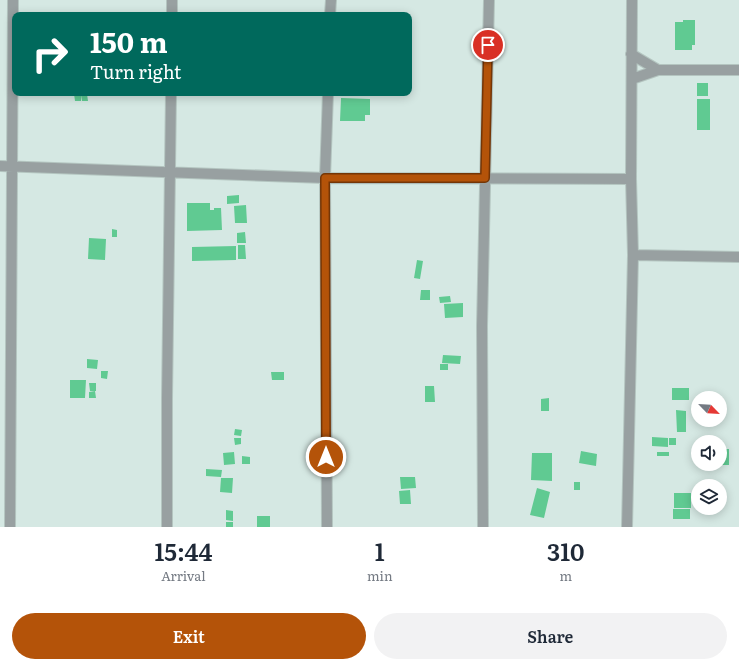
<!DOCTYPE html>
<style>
:root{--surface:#fff;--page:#f2f2f3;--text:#1f2937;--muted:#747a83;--accent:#b45309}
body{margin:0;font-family:Literata,serif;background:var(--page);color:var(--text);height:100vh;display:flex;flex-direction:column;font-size:15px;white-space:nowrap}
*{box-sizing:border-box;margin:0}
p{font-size:13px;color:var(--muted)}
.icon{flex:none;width:22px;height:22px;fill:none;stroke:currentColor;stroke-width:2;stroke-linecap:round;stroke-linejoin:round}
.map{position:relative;height:527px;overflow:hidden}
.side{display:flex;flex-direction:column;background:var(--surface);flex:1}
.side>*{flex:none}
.guide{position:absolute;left:12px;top:12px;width:400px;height:84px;border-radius:8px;box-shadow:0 2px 10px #0003;background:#00695c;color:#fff;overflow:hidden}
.needle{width:26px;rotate:115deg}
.fabs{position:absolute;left:691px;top:391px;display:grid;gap:8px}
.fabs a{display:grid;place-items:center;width:36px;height:36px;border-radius:50%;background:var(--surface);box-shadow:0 2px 10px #0003;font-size:20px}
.pin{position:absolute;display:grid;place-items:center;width:34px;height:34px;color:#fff;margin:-17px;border:2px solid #fff;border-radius:50%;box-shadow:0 1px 4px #0007}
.me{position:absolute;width:44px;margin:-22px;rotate:0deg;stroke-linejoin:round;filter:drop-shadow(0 0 3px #0008)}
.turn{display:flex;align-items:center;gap:14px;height:84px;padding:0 12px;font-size:18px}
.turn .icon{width:52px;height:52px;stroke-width:2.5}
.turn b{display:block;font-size:28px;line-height:34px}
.eta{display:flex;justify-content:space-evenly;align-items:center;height:68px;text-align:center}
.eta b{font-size:24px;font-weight:600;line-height:28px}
.action{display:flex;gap:8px;margin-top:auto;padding:8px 12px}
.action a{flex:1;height:46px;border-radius:24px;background:var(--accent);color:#fff;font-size:16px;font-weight:600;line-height:46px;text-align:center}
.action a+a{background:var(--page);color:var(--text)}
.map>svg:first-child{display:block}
.building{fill:#60ca92}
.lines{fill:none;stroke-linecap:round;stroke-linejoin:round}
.minor-casing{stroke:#b4c5c0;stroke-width:12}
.minor{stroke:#98a0a1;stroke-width:10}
.route-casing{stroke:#753606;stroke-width:10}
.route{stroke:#b45309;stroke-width:7}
</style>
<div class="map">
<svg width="739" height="527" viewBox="0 0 739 527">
<rect width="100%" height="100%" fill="#d5e8e3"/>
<path class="building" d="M683,20H695V45H692V50H675V22H683Z
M697,83H708V96H697Z
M74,94H81V101H75Z
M87,94L88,101H82L81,95Z
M341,98L370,99V115H365V121H340Z
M697,99H710V130H697Z
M239,195V203L227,204V196Z
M187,203H210V210H214V208H221L222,230L187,231Z
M246,205L247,223H235L234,206Z
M112,229L117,230V237H112Z
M245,232L246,243H237V233Z
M89,238L106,239L105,260L88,259Z
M238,245H245L246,259H238Z
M236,246V260L192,261V247Z
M417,260L423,261L420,279L414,278Z
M421,290H430V300H420Z
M450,296L451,302L440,303L439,297Z
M463,303V317L445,318L444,304Z
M443,355L461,356L460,364L442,363Z
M87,359L98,360L97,369L87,368Z
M440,364H448V370H440Z
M101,371H108L107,379L101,378Z
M271,372H284V380H272Z
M70,380H86L85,398H70Z
M89,383H96V391H90Z
M425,386H434L435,402H425Z
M672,388H689V400H672Z
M95,391L96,398H89V392Z
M549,398V411H541V399Z
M676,410L686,411V432H677Z
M235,429L242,430L241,436L234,435Z
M652,437L668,438V447L652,446Z
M234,438H241V444L235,445Z
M669,438H676V445H669Z
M720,449H729V465H720Z
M581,451L597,454L596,466L579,463Z
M234,452L235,464L224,465L223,453Z
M657,452H669V456H657Z
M532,453H552V481L531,480Z
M242,456L250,457V464H242Z
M206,469L222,470L221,477L206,476Z
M400,477H415L416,488L401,489Z
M221,478H233L232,493L220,492Z
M574,482H580V490H574Z
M537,488L550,492L544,518L530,515Z
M410,490L411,504H400L399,491Z
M674,493H691V508H674Z
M673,509H690V519H673Z
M226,510L233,511V521L226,520Z
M257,516H270V527H257Z
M226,522H233V527H226Z"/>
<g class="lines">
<g class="minor-casing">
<path id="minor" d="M172,15V0
M330,15L331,0
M631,54L658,70H739
M632,79L658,70
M0,166L325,178L631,179
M633,255L739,257
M10,527L13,0
M167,527V399L171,93
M327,527L325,178L328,93
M483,527L482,326L489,0
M627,527L633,255L631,179L632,0"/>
</g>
<use href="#minor" class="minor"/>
</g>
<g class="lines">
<g class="route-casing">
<path id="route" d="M326,457L325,178H485L488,45"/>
</g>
<use href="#route" class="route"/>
</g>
</svg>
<div class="fabs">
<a><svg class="needle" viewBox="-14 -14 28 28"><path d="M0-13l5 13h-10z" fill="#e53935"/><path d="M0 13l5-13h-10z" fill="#747a83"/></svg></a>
<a><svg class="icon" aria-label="sound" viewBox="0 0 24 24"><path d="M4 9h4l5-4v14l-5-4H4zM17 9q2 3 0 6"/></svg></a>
<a><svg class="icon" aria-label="layers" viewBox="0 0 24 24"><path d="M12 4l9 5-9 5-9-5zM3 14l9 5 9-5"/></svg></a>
</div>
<div class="pin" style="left:488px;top:45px;background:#d93025"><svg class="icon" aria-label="arrive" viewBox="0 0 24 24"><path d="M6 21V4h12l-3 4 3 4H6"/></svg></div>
<svg class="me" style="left:326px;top:457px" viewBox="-20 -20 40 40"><circle r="17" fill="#b45309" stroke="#fff" stroke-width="3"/><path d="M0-11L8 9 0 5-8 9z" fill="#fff"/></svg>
<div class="guide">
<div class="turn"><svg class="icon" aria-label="right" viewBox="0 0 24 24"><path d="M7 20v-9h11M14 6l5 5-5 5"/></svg><div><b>150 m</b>Turn right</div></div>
</div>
</div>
<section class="side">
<div class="eta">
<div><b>15:44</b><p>Arrival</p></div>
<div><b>1</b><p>min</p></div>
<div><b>310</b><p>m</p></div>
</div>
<div class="action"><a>Exit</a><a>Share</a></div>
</section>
